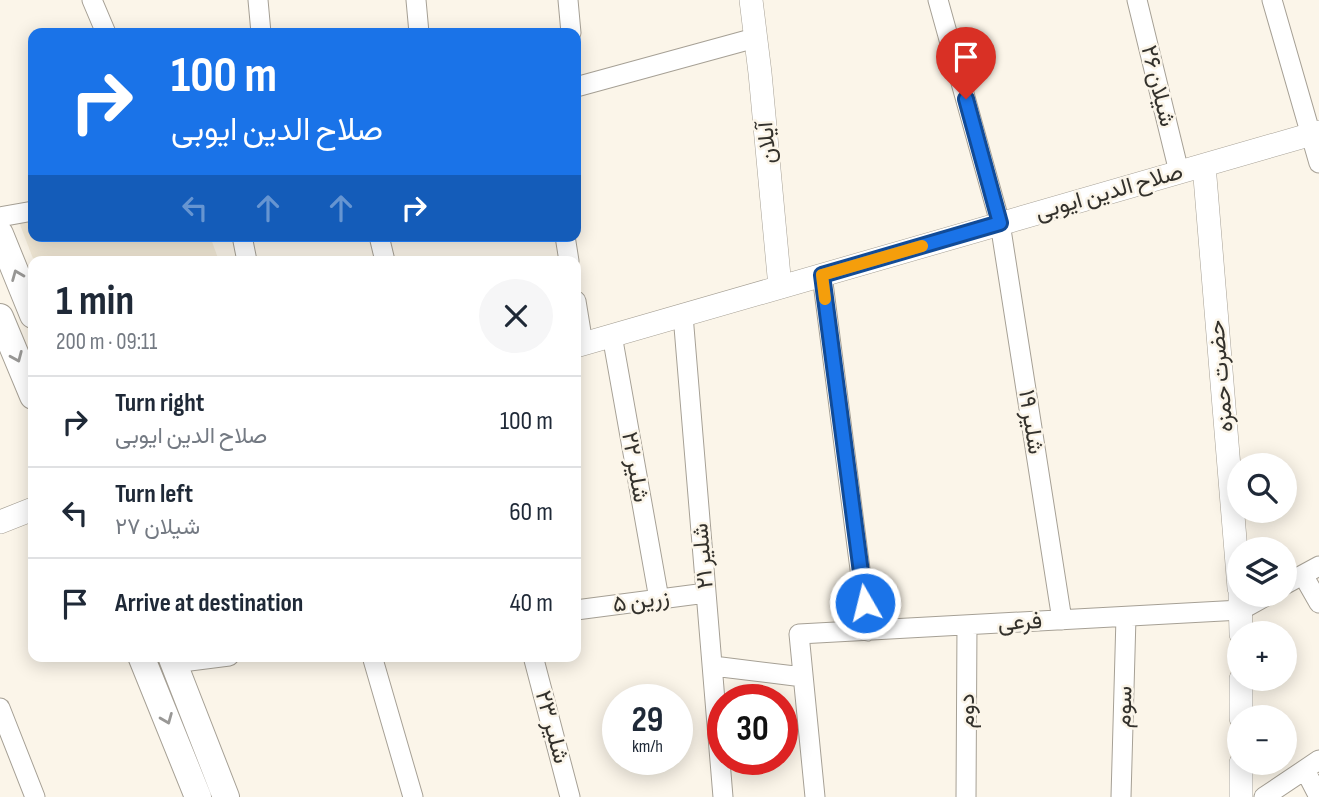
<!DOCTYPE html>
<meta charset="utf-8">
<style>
:root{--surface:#fff;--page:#f6f6f7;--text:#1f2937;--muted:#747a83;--line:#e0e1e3}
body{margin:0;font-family:"Sofia Sans Condensed",Vazirmatn,sans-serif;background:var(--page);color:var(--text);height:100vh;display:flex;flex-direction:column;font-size:26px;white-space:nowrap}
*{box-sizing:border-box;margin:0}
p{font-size:23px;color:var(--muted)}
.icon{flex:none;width:38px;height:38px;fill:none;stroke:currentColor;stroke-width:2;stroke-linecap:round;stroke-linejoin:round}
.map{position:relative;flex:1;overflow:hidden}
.drawer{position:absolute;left:28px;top:256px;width:553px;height:406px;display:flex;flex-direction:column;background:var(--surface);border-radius:14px;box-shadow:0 4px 18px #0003}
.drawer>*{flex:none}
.banner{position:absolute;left:28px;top:28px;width:553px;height:214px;border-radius:14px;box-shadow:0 4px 18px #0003;background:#1a73e8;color:#fff;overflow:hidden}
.controls{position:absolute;left:1227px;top:453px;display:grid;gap:14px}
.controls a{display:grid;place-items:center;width:70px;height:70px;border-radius:50%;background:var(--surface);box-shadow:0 4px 18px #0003;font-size:35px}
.speed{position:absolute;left:602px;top:684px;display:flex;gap:14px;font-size:35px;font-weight:700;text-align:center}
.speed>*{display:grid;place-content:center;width:91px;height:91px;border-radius:50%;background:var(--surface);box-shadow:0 4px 18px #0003;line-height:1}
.speed small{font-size:18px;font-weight:400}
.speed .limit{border:10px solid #d22;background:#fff;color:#111}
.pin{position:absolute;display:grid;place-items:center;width:60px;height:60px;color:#fff;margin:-72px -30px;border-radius:50% 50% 50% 0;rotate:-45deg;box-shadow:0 0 7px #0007}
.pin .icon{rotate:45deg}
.me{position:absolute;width:77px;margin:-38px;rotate:352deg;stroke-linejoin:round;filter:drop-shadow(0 0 5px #0008)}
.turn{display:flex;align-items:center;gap:24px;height:147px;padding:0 28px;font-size:32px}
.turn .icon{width:91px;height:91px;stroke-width:2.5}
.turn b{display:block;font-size:49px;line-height:60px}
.lanes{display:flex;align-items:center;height:66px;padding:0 28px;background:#0003;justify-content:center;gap:35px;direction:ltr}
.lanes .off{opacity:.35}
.round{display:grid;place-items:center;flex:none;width:74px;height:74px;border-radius:37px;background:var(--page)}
.head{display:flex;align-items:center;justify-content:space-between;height:119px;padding:0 28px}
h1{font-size:42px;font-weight:700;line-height:52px}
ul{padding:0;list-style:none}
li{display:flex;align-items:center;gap:21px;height:91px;padding:0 28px;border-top:2px solid var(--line)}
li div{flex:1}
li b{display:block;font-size:26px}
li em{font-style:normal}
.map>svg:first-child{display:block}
.built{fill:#f2e9d6}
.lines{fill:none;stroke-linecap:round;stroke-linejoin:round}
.minor-casing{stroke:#a6a095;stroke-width:21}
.tertiary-casing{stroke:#a6a095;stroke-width:24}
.secondary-casing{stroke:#a6a095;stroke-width:28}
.minor{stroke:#fff;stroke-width:19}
.tertiary{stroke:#fff;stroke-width:23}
.secondary{stroke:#fff;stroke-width:26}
.oneway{stroke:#999896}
.route-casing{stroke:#114b97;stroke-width:18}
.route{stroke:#1a73e8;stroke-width:12}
.slow{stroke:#f59e0b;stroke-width:12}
.labels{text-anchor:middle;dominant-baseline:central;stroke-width:5;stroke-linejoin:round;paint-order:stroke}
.street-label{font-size:23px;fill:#33312c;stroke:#fbf5e9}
</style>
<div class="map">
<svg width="1319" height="797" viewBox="0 0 1319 797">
<rect width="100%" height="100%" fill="#fbf5e9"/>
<path class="built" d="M33,219V236H210L219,261H34L19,222Z"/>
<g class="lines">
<g class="minor-casing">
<path id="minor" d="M92,0L106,33
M258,0L261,33
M416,0L419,33
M568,0L571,33
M938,0L1000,223L1062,620
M1137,0L1179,172
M1272,0L1319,163
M576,87L755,38
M0,217L33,211
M242,236L247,261
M379,236L385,261
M565,236L569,261
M822,275L868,631
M576,301L583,344
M683,315L723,797
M612,335L659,599
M1303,575L1319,603
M1284,585L1319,566
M576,610L706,593
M372,656L413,797
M533,656L570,797
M174,663L229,656
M713,666L803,677
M0,708L35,797
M1305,770L1319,797
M815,797L799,634L1241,610L1268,595
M966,797L967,625
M1121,797L1126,617
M1264,797L1319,760"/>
</g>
<g class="tertiary-casing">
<path id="tertiary" d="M751,0L760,73L780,287
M1204,165L1239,588
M576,346L1319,132
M0,522L33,509
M1240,595L1241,634
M1241,679V718
M1241,763V797"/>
</g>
<g class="secondary-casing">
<path id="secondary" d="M0,234L33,315
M0,317L33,396
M141,656L198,797
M171,656L226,797"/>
</g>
<use href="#minor" class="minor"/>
<use href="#tertiary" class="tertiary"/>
<use href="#secondary" class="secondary"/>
</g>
<defs><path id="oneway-chevron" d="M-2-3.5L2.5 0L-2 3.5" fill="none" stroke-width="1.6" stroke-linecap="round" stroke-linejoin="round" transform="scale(1.75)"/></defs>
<g class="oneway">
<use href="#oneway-chevron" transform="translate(17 275) rotate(-112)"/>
<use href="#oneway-chevron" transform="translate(17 357) rotate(67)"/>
<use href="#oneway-chevron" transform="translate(167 719) rotate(68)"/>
</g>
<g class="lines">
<g class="route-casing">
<path id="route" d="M865,603L822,275L1000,223L966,99"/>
</g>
<use href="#route" class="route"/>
<path class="slow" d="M825,299L822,275L922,246"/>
</g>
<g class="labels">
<g class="street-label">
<text transform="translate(1158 86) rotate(76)">شیلان ۲۶</text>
<text transform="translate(767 143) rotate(-95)">آیلان</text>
<text transform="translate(1109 192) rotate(-16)">صلاح الدین ایوبی</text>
<text transform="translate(1221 376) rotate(-95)">حضرت حمزه</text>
<text transform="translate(1031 422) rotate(81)">شلیر ۱۹</text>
<text transform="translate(635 467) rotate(80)">شلیر ۲۲</text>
<text transform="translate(703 556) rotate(-95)">شلیر ۲۱</text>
<text transform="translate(641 601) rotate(-8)">زرین ۵</text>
<text transform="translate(1020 622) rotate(-3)">فرعی</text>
<text transform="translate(1124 707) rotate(-88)">سوم</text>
<text transform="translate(967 711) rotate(-90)">دوم</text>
<text transform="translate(552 727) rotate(75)">شلیر ۲۳</text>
</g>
</g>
</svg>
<div class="controls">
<a><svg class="icon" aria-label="search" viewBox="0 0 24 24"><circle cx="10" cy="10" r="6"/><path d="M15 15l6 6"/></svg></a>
<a><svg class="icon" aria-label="layers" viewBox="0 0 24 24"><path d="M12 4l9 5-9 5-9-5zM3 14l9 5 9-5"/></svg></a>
<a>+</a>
<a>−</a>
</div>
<div class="speed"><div>29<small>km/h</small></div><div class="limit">30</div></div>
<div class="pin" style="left:966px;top:99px;background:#d93025"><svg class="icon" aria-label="arrive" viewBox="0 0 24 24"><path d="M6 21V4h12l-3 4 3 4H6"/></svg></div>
<svg class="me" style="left:865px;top:603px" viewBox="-20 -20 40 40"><circle r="17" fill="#1a73e8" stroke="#fff" stroke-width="3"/><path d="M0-11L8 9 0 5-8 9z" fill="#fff"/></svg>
<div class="banner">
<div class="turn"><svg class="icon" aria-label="right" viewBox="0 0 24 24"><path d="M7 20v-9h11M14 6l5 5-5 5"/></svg><div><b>100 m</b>صلاح الدین ایوبی</div></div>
<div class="lanes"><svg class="icon off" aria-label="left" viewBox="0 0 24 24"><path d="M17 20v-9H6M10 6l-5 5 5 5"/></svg><svg class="icon off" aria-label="ahead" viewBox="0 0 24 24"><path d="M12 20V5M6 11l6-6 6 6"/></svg><svg class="icon off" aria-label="ahead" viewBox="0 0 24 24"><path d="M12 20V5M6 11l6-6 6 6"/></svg><svg class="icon" aria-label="right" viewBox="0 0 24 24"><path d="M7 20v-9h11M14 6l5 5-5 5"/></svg></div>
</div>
<section class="drawer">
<div class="head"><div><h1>1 min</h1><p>200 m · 09:11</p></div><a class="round"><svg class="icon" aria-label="close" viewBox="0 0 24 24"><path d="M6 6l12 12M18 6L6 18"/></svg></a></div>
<ul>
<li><svg class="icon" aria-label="right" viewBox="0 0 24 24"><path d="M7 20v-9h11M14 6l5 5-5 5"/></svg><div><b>Turn right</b><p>صلاح الدین ایوبی</p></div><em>100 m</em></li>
<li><svg class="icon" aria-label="left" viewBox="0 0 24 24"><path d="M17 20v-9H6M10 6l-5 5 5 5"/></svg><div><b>Turn left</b><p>شیلان ۲۷</p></div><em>60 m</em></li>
<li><svg class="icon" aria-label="arrive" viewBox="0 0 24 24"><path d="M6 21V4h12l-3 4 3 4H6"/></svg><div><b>Arrive at destination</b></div><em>40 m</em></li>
</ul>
</section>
</div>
